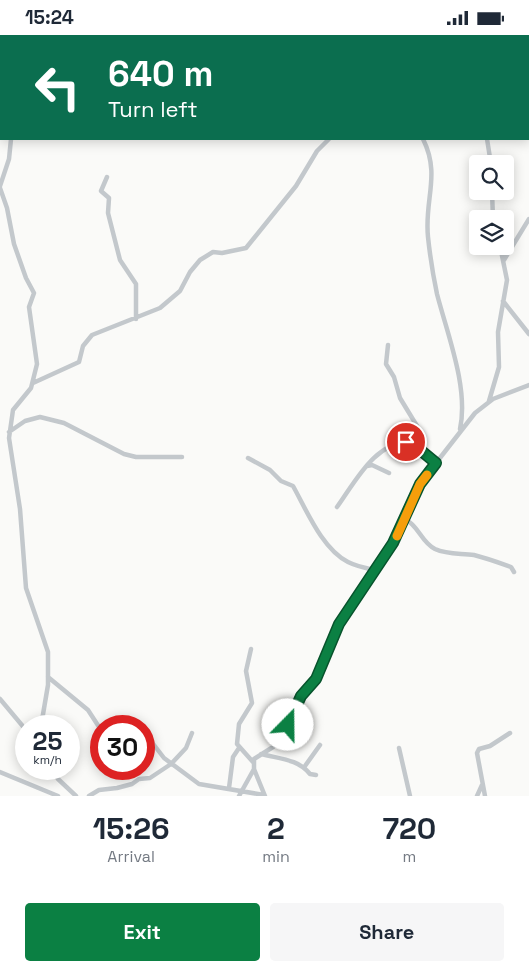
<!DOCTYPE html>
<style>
:root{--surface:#fff;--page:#f6f6f7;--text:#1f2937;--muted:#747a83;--accent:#0b8043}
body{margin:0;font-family:"Space Grotesk",sans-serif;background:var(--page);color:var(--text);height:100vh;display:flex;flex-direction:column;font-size:19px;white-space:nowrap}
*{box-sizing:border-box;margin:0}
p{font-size:16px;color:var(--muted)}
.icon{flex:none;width:28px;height:28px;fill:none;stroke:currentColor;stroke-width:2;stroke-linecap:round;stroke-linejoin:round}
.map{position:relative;height:761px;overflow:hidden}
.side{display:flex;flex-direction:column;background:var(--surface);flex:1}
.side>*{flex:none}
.top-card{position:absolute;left:0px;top:0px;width:530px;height:105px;box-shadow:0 2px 12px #0003;background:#0b6e4f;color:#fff;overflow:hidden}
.controls{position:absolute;left:469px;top:120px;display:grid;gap:10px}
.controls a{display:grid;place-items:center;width:45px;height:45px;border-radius:5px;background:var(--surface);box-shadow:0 2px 12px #0003;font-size:25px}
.speed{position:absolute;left:15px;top:680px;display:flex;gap:10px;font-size:25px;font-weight:700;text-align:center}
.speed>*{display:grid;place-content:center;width:65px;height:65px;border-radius:50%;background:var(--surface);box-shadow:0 2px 12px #0003;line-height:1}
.speed small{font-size:12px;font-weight:400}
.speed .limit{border:8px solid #d22;background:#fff;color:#111}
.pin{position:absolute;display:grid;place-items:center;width:42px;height:42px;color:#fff;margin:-21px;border:2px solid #fff;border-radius:50%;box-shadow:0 1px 5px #0007}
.me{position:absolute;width:55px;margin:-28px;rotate:22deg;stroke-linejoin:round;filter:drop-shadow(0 0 4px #0008)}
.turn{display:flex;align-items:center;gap:18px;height:105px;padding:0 25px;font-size:22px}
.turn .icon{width:65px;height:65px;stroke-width:2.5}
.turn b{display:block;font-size:35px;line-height:42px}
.eta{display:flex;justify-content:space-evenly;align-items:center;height:85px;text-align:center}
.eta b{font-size:30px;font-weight:700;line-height:35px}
.primary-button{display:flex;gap:10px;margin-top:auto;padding:10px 25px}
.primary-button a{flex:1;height:58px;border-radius:5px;background:var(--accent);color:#fff;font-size:20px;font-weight:700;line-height:58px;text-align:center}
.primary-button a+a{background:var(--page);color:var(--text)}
.status{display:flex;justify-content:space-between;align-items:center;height:35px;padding:0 25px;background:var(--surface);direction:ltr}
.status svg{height:14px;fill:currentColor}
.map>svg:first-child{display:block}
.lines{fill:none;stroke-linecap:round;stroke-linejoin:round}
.minor{stroke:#c3c8cc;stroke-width:4.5}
.route-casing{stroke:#07532c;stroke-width:12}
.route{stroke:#0b8043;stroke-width:9}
.slow{stroke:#f59e0b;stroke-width:9}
</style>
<div class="status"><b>15:24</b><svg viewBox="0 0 49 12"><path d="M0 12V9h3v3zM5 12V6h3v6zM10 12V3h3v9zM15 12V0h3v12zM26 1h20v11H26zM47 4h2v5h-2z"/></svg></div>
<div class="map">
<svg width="529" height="761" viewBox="0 0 529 761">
<rect width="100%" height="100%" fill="#fafaf8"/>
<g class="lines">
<path class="minor" d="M368,0L369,1
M49,1L50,0
M407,1V0
M474,1L475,0
M423,104C441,140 424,165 428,202C430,221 433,240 437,259C447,298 469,353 460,394
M487,104L491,129
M107,142L101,156L109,163L108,178L120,225L136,249V284
M0,151L9,124L11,104
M0,153L7,173L14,209L26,243L34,258L29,272L37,329L31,353L13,375L9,403L20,474L26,553L48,617V650L41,691
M492,156L493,184
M504,225L529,184
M503,266L529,299
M388,310L386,329L394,342L400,363L417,391L416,402L413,409
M33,348L79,327L83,311L92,300L160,273L180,256L190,237L200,225L213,217L222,218L246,213L296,151L317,116L329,104
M489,366L499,332L498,297L507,245L500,211
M9,397L25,386L40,382L64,388L124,419L136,422H182
M248,423L270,435L281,446L293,451C306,474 322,514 348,527C356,531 365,533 374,535
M367,431L372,430L389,438
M337,472C354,449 376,404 411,408L436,428
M405,484C419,491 421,507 435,514C448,520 461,518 474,520C486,523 500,528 511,532L514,537
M251,614L246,636L252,668L239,689L237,709L253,727
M48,642L88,675L101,695
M0,664L26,695
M144,697L164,723L199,749L264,760
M399,713L410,761
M261,719C280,724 298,724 310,739L316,740
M305,731L320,710
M51,734L58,744L76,761
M0,737L58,761
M229,753L233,722L239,713
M89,761L99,755L117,753L132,749L139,744L150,743L171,729L186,713L192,698
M239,761L254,734
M265,761L254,734V724L273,712L285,697L298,665L317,644L339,589L393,508L421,449L436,428L475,378L493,364L529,350
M477,761L482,750
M485,761L477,718L479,714L490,711L510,698"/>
</g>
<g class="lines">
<g class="route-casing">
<path id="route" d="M288,690L301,661L316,644L339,589L393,508L420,449L436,428L413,409L406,407"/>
</g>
<use href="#route" class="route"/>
<path class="slow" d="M397,501L420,449L427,440"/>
</g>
</svg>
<div class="controls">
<a><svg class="icon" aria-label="search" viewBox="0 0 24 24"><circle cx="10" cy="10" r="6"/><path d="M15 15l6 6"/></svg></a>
<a><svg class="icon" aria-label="layers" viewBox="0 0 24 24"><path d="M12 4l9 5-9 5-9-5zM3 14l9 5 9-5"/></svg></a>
</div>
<div class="speed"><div>25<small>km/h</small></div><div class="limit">30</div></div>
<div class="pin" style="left:406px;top:407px;background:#d93025"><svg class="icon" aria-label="arrive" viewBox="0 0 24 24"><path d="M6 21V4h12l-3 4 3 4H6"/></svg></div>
<svg class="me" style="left:288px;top:690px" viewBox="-20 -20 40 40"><circle r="19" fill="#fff"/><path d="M0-13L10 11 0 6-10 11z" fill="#0b8043"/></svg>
<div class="top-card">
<div class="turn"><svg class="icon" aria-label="left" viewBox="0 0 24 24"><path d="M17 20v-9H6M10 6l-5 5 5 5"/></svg><div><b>640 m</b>Turn left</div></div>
</div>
</div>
<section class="side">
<div class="eta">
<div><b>15:26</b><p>Arrival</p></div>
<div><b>2</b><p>min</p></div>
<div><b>720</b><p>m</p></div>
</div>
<div class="primary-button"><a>Exit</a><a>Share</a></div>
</section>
